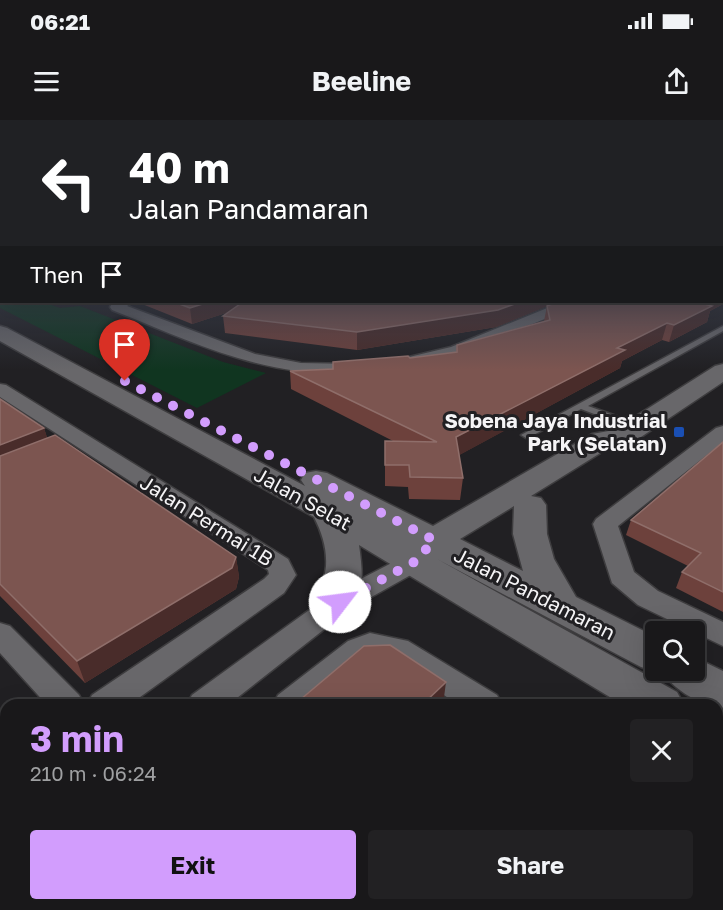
<!DOCTYPE html>
<meta charset="utf-8">
<style>
:root{--surface:#19181a;--page:#222123;--text:#f1f3f6;--muted:#9fa0a2;--line:#373739;--accent:#d29dfd}
body{margin:0;font-family:"Golos Text",sans-serif;background:var(--page);color:var(--text);height:100vh;display:flex;flex-direction:column;font-size:22px;white-space:nowrap}
*{box-sizing:border-box;margin:0}
p{font-size:20px;color:var(--muted)}
.icon{flex:none;width:33px;height:33px;fill:none;stroke:currentColor;stroke-width:2;stroke-linecap:round;stroke-linejoin:round}
.map{position:relative;flex:1;overflow:hidden}
.details{position:absolute;left:0px;top:579px;width:723px;height:212px;display:flex;flex-direction:column;background:var(--surface);border-radius:18px 18px 0 0;box-shadow:0 6px 24px #0002,0 0 0 2px var(--line)}
.details>*{flex:none}
.guide{position:absolute;left:0px;top:0px;width:723px;height:183px;box-shadow:0 6px 24px #0002,0 0 0 2px var(--line);background:#202124;color:#fff;overflow:hidden}
.buttons{position:absolute;left:645px;top:501px;display:grid;gap:12px}
.buttons a{display:grid;place-items:center;width:60px;height:60px;border-radius:6px;background:var(--surface);box-shadow:0 6px 24px #0002,0 0 0 2px var(--line);font-size:30px}
.pin{position:absolute;display:grid;place-items:center;width:51px;height:51px;color:#fff;margin:-62px -26px;border-radius:50% 50% 50% 0;rotate:-45deg;box-shadow:0 0 6px #0007}
.pin .icon{rotate:45deg}
.me{position:absolute;width:66px;margin:-33px;rotate:60deg;stroke-linejoin:round;filter:drop-shadow(0 0 4px #0008)}
.turn{display:flex;align-items:center;gap:21px;height:126px;padding:0 30px;font-size:27px}
.turn .icon{width:78px;height:78px;stroke-width:2.5}
.turn b{display:block;font-size:42px;line-height:51px}
.then{display:flex;align-items:center;height:57px;padding:0 30px;background:#0003;gap:12px;font-size:22px}
.round{display:grid;place-items:center;flex:none;width:63px;height:63px;border-radius:6px;background:var(--page)}
.head{display:flex;align-items:center;justify-content:space-between;height:102px;padding:0 30px}
h1{font-size:36px;font-weight:700;line-height:45px;color:var(--accent)}
.action{display:flex;gap:12px;margin-top:auto;padding:12px 30px}
.action a{flex:1;height:69px;border-radius:6px;background:var(--accent);color:#111;font-size:24px;font-weight:700;line-height:69px;text-align:center}
.action a+a{background:var(--page);color:var(--text)}
.status{display:flex;justify-content:space-between;align-items:center;height:42px;padding:0 30px;background:var(--surface);direction:ltr}
.status svg{height:16px;fill:currentColor}
header{display:flex;justify-content:space-between;align-items:center;height:78px;padding:0 30px;background:var(--surface);font-size:27px;font-weight:700}
.map>svg:first-child{display:block}
.green{fill:#103520}
.lines{fill:none;stroke-linecap:round;stroke-linejoin:round}
.service-casing{stroke:#3e3d3f;stroke-width:3}
.minor-casing{stroke:#3e3d3f;stroke-width:3}
.secondary-casing{stroke:#3e3d3f;stroke-width:3}
.service{fill:#68676a;fill-rule:evenodd}
.minor{fill:#68676a;fill-rule:evenodd}
.secondary{fill:#68676a;fill-rule:evenodd}
.wall{fill:#6d413c}
.shaded-wall{fill:#492c2a}
.building{fill:#7c5550;stroke:#8f6e6a;stroke-width:1.5}
.route{stroke:#d29dfd;stroke-width:10;stroke-dasharray:0 18}
.transit-dot{fill:#1a4fb4;stroke:#212023;stroke-width:2}
.labels{text-anchor:middle;dominant-baseline:central;stroke-width:6;stroke-linejoin:round;paint-order:stroke}
.poi-label{font-size:20px;font-weight:bold;fill:#f5f4f6;stroke:#212023;text-anchor:end}
.street-label{font-size:20px;fill:#f5f4f6;stroke:#212023}
</style>
<div class="status"><b>06:21</b><svg viewBox="0 0 49 12"><path d="M0 12V9h3v3zM5 12V6h3v6zM10 12V3h3v9zM15 12V0h3v12zM26 1h20v11H26zM47 4h2v5h-2z"/></svg></div>
<header><svg class="icon" aria-label="menu" viewBox="0 0 24 24"><path d="M4 6h16M4 12h16M4 18h16"/></svg>Beeline<svg class="icon" aria-label="share" viewBox="0 0 24 24"><path d="M12 15V3M7 8l5-5 5 5M5 13v7h14v-7"/></svg></header>
<div class="map">
<svg width="723" height="790" viewBox="0 0 723 790">
<rect width="100%" height="100%" fill="#212023"/>
<path class="green" d="M0,164L2,182H43L60,188L80,186L223,242L266,253L197,288L0,188Z"/>
<g class="lines">
<g class="service-casing">
<path id="service" d="M723,206V211L588,286L642,305V309H634L581,289L530,317L526,318L521,315Z
M723,657V684L717,687V660Z
M260,784H283L281,790H257Z"/>
</g>
<g class="minor-casing">
<path id="minor" d="M113,182H132L127,186L255,234L301,243L354,244L360,245L363,249L360,253L354,254C262,257 195,223 112,190L110,187Z
M562,182H580L578,185L463,233L415,246L407,241L409,237L451,227Z
M0,264L6,265L288,439L296,455L284,473L129,585H87L92,575L264,459L269,454L268,450L0,277Z
M723,306V322L618,406L634,452L658,471L723,502V526L638,485L612,463L593,404L596,399L716,308Z
M416,432L425,435L429,441L425,447L350,489L228,585H187L192,575L330,475L407,435Z
M0,503L10,506L79,575L84,585H47L0,533Z
M370,513L408,521L497,575L502,585H459L389,539L373,536L313,585H273L278,575L348,521Z
M6,624V656L0,657V625Z
M6,698V736L0,737V699Z
M717,721L723,723V765L717,763Z
M23,784H70L68,790H21Z
M471,784H515L513,790H469Z"/>
</g>
<g class="secondary-casing">
<path id="secondary" d="M0,206L7,208L305,366L301,360L305,353L316,351L327,353L433,406L592,314L614,310L715,246L723,244V262L632,323L610,327L531,376L541,378L546,385L547,414L554,439L576,477L656,517V550H661L656,552L641,547L437,439L677,572L684,585H623L359,425C362,446 365,473 354,492L340,496L326,492C318,477 324,463 326,446C327,428 322,413 314,397L0,221ZM514,386L513,414L523,451L460,419Z
M694,537L723,551V590L717,588V585C698,585 670,567 662,550H694Z
M717,597L723,600V643L717,641Z"/>
</g>
<use href="#service" class="service"/>
<use href="#minor" class="minor"/>
<use href="#secondary" class="secondary"/>
</g>
<path class="wall" d="M723,139V184L710,191L707,202L669,222L662,220L622,241L620,248L459,335L463,358L460,380L409,379L408,367L385,366V321H393L291,269L290,251L333,249L456,232L457,225L544,201L547,186Z
M137,182H557L496,207L357,230L225,213L223,196L229,192L192,204Z
M0,279L44,308L47,318L236,437L239,457L236,469L85,563L0,476Z
M723,322V492L676,468L682,452L688,446L626,415L631,400Z"/>
<path class="shaded-wall" d="M723,171V184L710,191L707,202L669,222L674,205L703,182H722V172Z
M209,182H260L192,204L190,188Z
M520,182H557L496,207L357,230V212Z
M667,203L662,220L622,241L620,248L454,338L456,317L617,228Z
M44,308L50,326L0,347V325Z
M236,437L239,457L236,469L85,563L77,541Z
M446,562L443,585H422Z
M0,588L6,600V607L0,617Z
M224,784H252L246,790H219Z
M461,784H469L468,790H457Z"/>
<path class="building" d="M722,139H723V171L722,172Z
M174,182H209L190,188Z
M243,182H520L498,190L357,212L223,196Z
M557,182H703L700,183L712,186L674,205L667,203L617,228L625,230L456,317L463,358L410,357L409,345H385V321L437,322L290,251L333,249V242L408,236L410,238L457,232V225L550,200L547,186Z
M0,279L44,308L0,325Z
M55,315L236,437L232,448L77,541L0,464V336Z
M723,322V472L682,452L701,433L631,400Z
M390,525L446,562L422,585H294L364,526Z
M717,741L723,745V790H536L540,784H717Z
M59,784H224L219,790H52Z
M296,784H461L457,790H291Z"/>
<linearGradient id="sky" x2="0" y2="1"><stop stop-color="#121213"/><stop offset="0.56" stop-color="#3d4250"/><stop offset="1" stop-color="#3d4250" stop-opacity="0"/></linearGradient>
<rect width="723" height="250" fill="url(#sky)"/>
<g class="lines">
<path class="route" d="M125,261L434,420L416,441L340,482"/>
</g>
<rect class="transit-dot" x="673" y="306" width="12" height="12" rx="3"/>
<g class="labels">
<g class="poi-label">
<text x="667" y="300">Sobena Jaya Industrial<tspan x="667" dy="23">Park (Selatan)</tspan></text>
</g>
<g class="street-label">
<text transform="translate(303 378) rotate(29)">Jalan Selat</text>
<text transform="translate(207 400) rotate(32)">Jalan Permai 1B</text>
<text transform="translate(535 473) rotate(27)">Jalan Pandamaran</text>
</g>
</g>
</svg>
<div class="buttons">
<a><svg class="icon" aria-label="search" viewBox="0 0 24 24"><circle cx="10" cy="10" r="6"/><path d="M15 15l6 6"/></svg></a>
</div>
<div class="pin" style="left:125px;top:261px;background:#d93025"><svg class="icon" aria-label="arrive" viewBox="0 0 24 24"><path d="M6 21V4h12l-3 4 3 4H6"/></svg></div>
<svg class="me" style="left:340px;top:482px" viewBox="-20 -20 40 40"><circle r="19" fill="#fff"/><path d="M0-13L10 11 0 6-10 11z" fill="#d29dfd"/></svg>
<div class="guide">
<div class="turn"><svg class="icon" aria-label="left" viewBox="0 0 24 24"><path d="M17 20v-9H6M10 6l-5 5 5 5"/></svg><div><b>40 m</b>Jalan Pandamaran</div></div>
<div class="then">Then<svg class="icon" aria-label="arrive" viewBox="0 0 24 24"><path d="M6 21V4h12l-3 4 3 4H6"/></svg></div>
</div>
<section class="details">
<div class="head"><div><h1>3 min</h1><p>210 m · 06:24</p></div><a class="round"><svg class="icon" aria-label="close" viewBox="0 0 24 24"><path d="M6 6l12 12M18 6L6 18"/></svg></a></div>
<div class="action"><a>Exit</a><a>Share</a></div>
</section>
</div>
